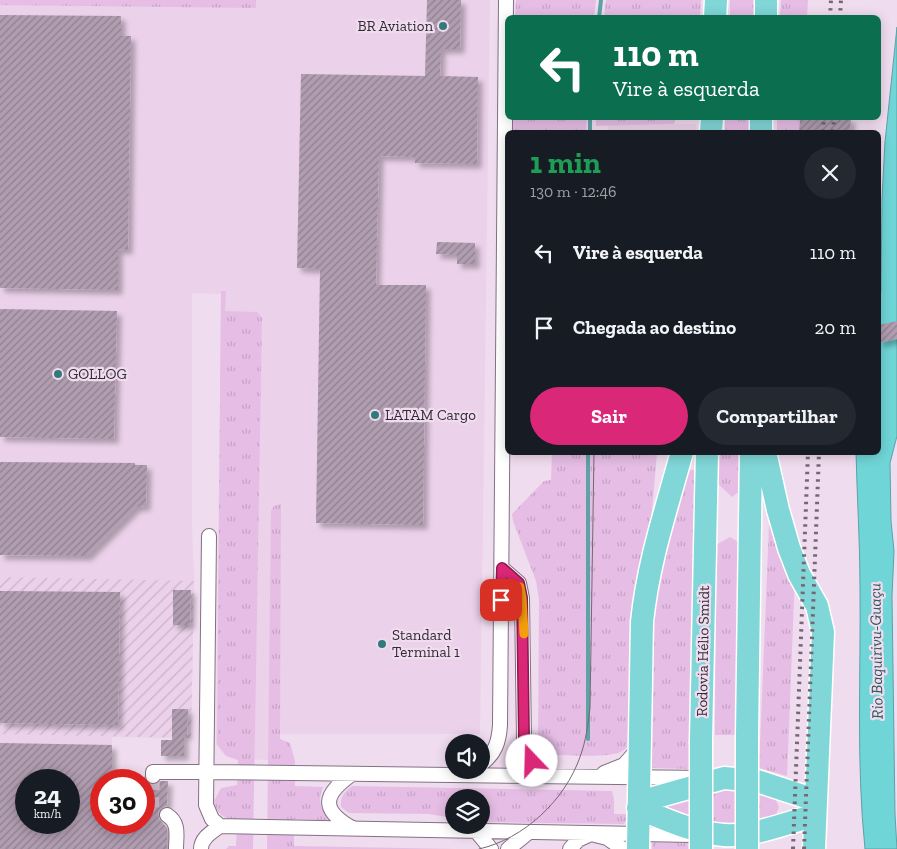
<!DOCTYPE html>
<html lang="pt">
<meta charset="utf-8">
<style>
:root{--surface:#171b24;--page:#242831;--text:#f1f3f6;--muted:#9ea1a6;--accent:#db2777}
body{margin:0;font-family:"Zilla Slab",serif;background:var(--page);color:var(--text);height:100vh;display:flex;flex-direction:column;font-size:19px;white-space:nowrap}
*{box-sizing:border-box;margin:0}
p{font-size:16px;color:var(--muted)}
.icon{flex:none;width:28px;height:28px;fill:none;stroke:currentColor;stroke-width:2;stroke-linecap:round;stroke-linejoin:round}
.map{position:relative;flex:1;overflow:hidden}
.drawer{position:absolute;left:505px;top:130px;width:376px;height:325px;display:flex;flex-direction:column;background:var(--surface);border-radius:8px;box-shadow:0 2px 12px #0003}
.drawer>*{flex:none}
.top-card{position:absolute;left:505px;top:15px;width:376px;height:105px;border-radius:8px;box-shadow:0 2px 12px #0003;background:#0b6e4f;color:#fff;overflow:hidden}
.tools{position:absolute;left:445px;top:734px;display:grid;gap:10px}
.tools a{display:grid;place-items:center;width:45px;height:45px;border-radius:50%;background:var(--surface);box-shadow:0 2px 12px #0003;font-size:25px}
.speed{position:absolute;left:15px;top:769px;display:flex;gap:10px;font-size:25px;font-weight:700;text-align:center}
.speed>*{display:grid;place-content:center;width:65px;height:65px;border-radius:50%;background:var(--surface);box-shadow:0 2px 12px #0003;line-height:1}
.speed small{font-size:12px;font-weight:400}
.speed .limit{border:8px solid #d22;background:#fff;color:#111}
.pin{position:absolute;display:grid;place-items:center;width:42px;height:42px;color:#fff;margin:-21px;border-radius:10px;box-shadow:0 2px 8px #0006}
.me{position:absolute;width:55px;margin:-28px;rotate:339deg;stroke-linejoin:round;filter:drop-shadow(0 0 4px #0008)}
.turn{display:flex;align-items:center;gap:18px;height:105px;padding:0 25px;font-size:22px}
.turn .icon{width:65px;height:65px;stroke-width:2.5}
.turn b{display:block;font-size:35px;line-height:42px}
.round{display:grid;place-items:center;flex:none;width:52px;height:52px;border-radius:26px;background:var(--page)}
.head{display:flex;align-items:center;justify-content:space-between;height:85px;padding:0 25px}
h1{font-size:30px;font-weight:700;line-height:38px;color:#1e9e55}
.button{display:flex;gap:10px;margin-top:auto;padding:10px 25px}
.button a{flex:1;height:58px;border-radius:30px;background:var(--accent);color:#fff;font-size:20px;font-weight:700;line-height:58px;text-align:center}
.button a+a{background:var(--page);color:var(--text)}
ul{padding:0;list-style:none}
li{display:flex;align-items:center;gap:15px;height:75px;padding:0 25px}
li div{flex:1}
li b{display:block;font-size:19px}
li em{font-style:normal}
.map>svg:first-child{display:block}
.built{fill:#ebd1ea;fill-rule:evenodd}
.industrial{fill:url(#industrial-furrows)}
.grass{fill:url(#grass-tufts)}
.water{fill:#6fd5d7;stroke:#5da2a6}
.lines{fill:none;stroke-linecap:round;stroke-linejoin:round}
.stream{stroke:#5da2a6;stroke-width:4}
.building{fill:url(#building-hatch);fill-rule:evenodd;filter:url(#shadow)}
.street-tunnel{stroke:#cab8c9;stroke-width:14;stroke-dasharray:14 7;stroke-linecap:butt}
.street-casing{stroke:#837183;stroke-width:16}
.primary-casing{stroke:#fff;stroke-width:25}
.street{stroke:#fff;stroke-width:14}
.primary{stroke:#81d6d7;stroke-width:22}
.tram{stroke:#756874;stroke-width:1}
.rail{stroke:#756874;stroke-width:4;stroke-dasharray:2.5 5;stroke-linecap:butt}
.primary-bridge-casing{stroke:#fff;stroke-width:25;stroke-linecap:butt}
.primary-bridge{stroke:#81d6d7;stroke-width:22}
.route-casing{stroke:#8e194d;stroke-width:12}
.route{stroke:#db2777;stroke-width:9}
.slow{stroke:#f59e0b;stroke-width:9}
.poi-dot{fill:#317a7b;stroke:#f0dcef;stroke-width:2}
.labels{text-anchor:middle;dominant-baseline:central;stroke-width:4.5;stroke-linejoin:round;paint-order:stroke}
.poi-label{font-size:15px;fill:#322a32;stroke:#f0dcef;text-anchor:start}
.street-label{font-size:15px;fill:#322a32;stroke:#f0dcef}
.water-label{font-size:16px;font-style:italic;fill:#2b595a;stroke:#f0dcef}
</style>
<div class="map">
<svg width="897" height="849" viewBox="0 0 897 849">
<defs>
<pattern id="industrial-furrows" width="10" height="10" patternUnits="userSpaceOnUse" patternTransform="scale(1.25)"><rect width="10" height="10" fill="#ebd1ea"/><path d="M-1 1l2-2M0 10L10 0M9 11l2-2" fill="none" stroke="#cab4c9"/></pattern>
<pattern id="grass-tufts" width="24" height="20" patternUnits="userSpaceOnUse" patternTransform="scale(1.25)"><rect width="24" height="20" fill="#e6bde5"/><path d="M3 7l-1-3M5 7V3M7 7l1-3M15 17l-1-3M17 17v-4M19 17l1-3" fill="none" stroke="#c6a3c5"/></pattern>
<pattern id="building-hatch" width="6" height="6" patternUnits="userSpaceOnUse" patternTransform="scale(1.25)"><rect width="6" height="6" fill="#b09db0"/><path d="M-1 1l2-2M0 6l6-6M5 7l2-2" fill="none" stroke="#908090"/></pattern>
<filter id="shadow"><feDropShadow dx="4.5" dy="4.5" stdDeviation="2.5" flood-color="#0004"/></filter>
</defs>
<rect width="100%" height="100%" fill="#f0dcef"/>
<path class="built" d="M0,0H490L480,734H280V760L238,759L229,757L222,752L216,744L221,294L192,293V525L194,581L191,738L112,737V780H101V822L0,849ZM26,780H69V822H26Z
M696,124V132H608V125Z"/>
<path class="industrial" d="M0,577L194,581L191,738L0,734Z"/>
<path class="grass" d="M0,0H256V8L0,5Z
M516,0H596L594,17L515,18Z
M606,0H701L700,17H604Z
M730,0H759V17L730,18Z
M781,0H808L807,17H780Z
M513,118H587L586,132H513Z
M596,118H676L674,124L596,126Z
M725,118H755L754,132H725Z
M777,118H800L799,132H777Z
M221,291H226L225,311L257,312L262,318L253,849H226L229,846H236L237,820C223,819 217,814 214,801L221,788L237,785L238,760L226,756L217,744Z
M552,453H657L652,510L642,565L632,741C629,745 626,749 621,752C608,758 569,755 554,755L546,753L538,742L539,600L536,581L513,521L512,514L544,481L551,480Z
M718,453H746V486L732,497L718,484Z
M690,470H695L696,473L694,740L689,741V769L651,768L654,613L657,587L688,474Z
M770,501L795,575L787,776L759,768Z
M281,504L280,739L290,743L295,761V786L323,787C317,801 321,809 329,821L294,819V846L456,849H267L271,511L274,506Z
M730,537L745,546L744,735H715L716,545Z
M352,786L612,791L614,799V814H627V819L624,824L481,822V798H454V818L428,814L349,813L341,807C340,797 344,792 352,786Z
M721,786L774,796L779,807L776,815L771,819L744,825H692L658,806Z
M652,842L690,843L691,849H652Z"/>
<path class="water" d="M897,27V436L890,463L891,521L894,551L892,596L895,814L897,849H865C856,762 861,673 860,586C860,542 857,497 856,452H879V304L881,291L882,198L885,142Z"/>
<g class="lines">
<path class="stream" d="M599,18L601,0
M590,132V118
M588,452V739"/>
</g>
<path class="building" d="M427,0H461L460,49H441L440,76L478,77L477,164L415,163V157L379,156L376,285H426L423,525L316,523L320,269L297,268L301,74L425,76Z
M0,15L121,16V36H131L128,250L118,249V290L0,288Z
M800,118H851L850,132H799Z
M437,242L475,243V264H457V255L436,254Z
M0,309L117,311L114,439L0,437Z
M897,321V339L879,343V325Z
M0,462L135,463V465H147L146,506L136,507L87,556L0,555Z
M173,590H191L190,625H173Z
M0,591L120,592L118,725L0,723Z
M172,709H188L187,736H184V756H161V740H172Z
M0,743L112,745V780H101V822H144V776L148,783L153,785L160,781H168L167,806L160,809L158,814L159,819L167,828V849H0ZM26,780H69V822H26Z"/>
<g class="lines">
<path class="street-tunnel" d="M153,776L152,807L167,815"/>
<g class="street-casing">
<path id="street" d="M209,536L206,805L212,819L220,826L693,835
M502,568L519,583L522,598L524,740C527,756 535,768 549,776
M481,764C495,754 499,742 500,725L506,0
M604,773L624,765L639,748
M352,774C324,794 319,809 352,828
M153,776V772H206L704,778
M167,815C180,823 176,836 176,849
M476,831L491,849
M201,849C201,838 212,832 220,826
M508,849L529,832
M570,849L578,840L591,834L607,838L623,849"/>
</g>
<g class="primary-casing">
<path id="primary" d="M715,18L716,0
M766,18V0
M711,132L712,118
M761,132V118
M765,452L778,510L789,548L799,574L817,606L823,632L814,849
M747,736L751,452
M701,741L707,452
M639,802L724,778L757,781L815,800
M638,808C665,819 694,833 724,835C751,837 788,823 815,815
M638,849L642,622C648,563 666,510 682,452"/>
</g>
<use href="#street" class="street"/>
<use href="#primary" class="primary"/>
<path class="tram" d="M479,849C524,839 565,800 580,757C586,741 588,724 590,708L594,452"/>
<path class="rail" d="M830,18L831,0
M840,18L841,0
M823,132L824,118
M833,132L834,118
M793,849L808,452
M804,849L819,452"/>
<g class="primary-bridge-casing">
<path id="primary-bridge" d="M747,736V849
M701,849V741"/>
</g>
<use href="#primary-bridge" class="primary-bridge"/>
</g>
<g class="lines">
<g class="route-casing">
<path id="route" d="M501,600L502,568L519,583L522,598L524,740L526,751L532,761"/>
</g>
<use href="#route" class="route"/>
<path class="slow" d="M520,587L522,598L524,634"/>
</g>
<g class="poi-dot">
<circle cx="443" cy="26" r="5"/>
<circle cx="58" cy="374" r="5"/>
<circle cx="375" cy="415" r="5"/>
<circle cx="382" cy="644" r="5"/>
</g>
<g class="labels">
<g class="poi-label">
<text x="433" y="26" text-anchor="end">BR Aviation</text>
<text x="68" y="374">GOLLOG</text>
<text x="385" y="415">LATAM Cargo</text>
<text x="392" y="635">Standard<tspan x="392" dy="17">Terminal 1</tspan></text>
</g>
<g class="street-label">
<text transform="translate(703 651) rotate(-89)">Rodovia Hélio Smidt</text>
</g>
<g class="water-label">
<text transform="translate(876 651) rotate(-91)">Rio Baquirivu-Guaçu</text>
</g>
</g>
</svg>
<div class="tools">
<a><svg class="icon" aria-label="sound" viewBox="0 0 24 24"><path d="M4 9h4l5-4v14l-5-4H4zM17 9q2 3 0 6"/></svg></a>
<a><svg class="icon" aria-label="layers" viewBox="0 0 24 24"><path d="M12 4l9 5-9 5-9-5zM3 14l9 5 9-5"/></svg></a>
</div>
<div class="speed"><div>24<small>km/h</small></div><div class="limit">30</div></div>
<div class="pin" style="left:501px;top:600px;background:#d93025"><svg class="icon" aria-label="arrive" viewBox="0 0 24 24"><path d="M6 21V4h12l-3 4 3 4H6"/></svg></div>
<svg class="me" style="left:532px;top:761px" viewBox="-20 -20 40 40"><circle r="19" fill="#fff"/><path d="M0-13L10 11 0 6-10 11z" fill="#db2777"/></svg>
<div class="top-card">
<div class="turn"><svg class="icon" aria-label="left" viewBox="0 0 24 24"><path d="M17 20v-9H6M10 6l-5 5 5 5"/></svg><div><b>110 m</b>Vire à esquerda</div></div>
</div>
<section class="drawer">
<div class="head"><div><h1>1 min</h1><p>130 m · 12:46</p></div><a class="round"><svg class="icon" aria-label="close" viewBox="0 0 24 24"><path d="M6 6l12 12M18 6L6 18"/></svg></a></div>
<ul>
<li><svg class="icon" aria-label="left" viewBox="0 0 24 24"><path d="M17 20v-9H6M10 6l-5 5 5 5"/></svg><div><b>Vire à esquerda</b></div><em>110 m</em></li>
<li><svg class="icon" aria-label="arrive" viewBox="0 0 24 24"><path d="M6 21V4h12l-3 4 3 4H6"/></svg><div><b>Chegada ao destino</b></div><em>20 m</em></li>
</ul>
<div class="button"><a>Sair</a><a>Compartilhar</a></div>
</section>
</div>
